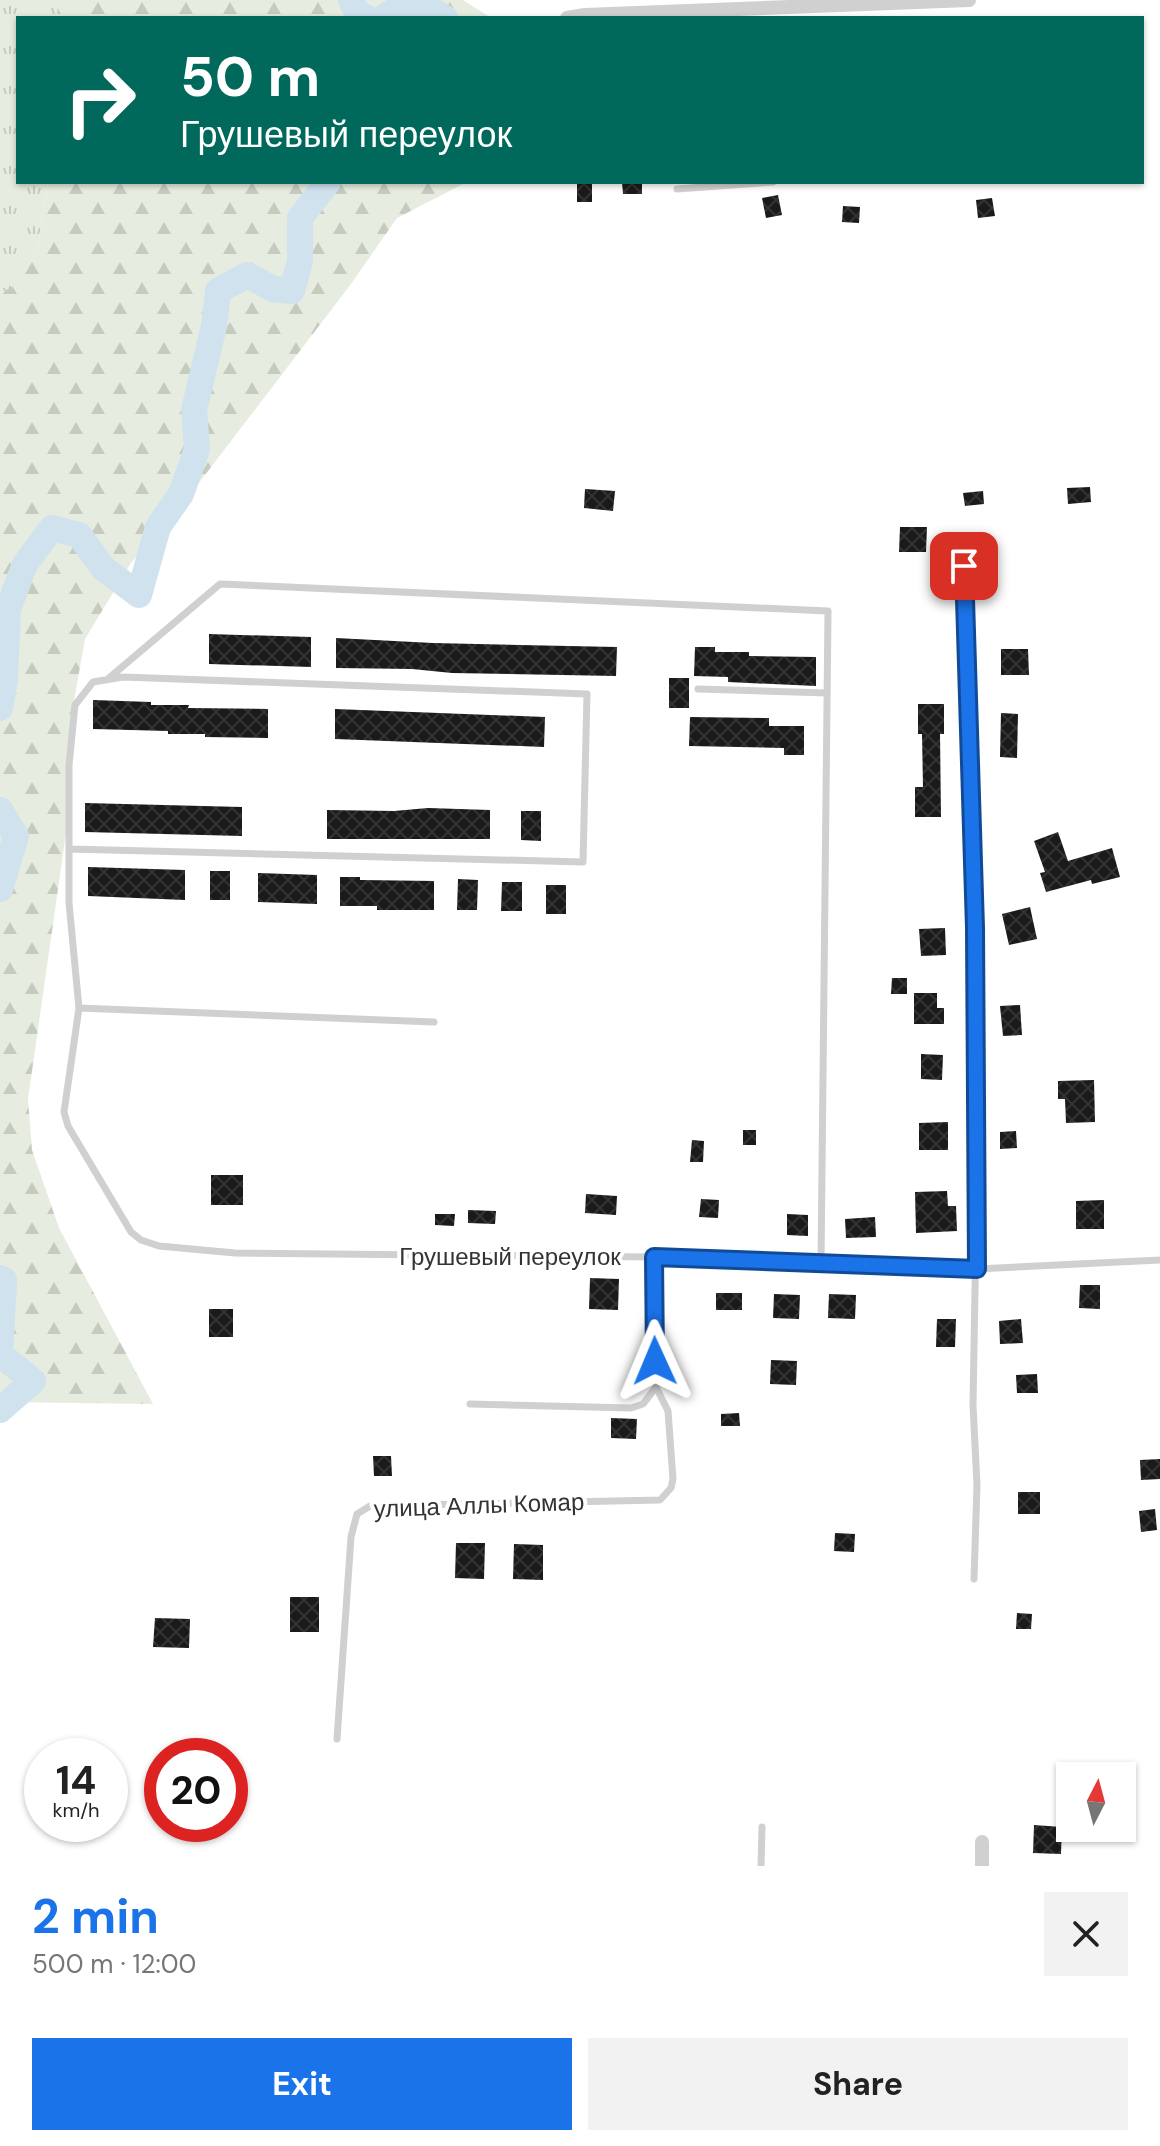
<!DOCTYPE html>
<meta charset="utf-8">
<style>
:root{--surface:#fff;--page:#f2f2f2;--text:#222;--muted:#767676;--accent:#1a73e8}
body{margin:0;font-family:"DM Sans",sans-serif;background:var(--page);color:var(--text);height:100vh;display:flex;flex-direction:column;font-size:30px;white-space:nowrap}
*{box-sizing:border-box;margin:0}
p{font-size:26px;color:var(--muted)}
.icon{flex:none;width:44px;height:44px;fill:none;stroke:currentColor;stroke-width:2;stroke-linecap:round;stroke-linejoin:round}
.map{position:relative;height:1866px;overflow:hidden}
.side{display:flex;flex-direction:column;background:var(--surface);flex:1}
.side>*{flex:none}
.banner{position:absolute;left:16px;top:16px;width:1128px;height:168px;border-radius:0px;box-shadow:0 2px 6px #0004;background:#00695c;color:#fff;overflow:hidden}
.needle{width:52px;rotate:6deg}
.controls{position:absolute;left:1056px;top:1762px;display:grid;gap:16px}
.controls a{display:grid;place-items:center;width:80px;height:80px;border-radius:0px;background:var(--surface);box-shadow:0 2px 6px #0004;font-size:40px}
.speed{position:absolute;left:24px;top:1738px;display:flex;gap:16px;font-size:40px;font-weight:700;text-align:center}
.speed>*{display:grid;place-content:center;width:104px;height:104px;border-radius:50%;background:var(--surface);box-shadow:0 2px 6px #0004;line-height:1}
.speed small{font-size:20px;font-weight:400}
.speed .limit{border:12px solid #d22;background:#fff;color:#111}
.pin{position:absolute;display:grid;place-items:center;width:68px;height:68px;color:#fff;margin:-34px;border-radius:16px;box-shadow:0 4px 12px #0006}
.me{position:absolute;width:88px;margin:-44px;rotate:359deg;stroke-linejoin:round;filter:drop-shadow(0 0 6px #0008)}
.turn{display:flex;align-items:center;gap:28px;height:168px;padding:0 32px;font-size:36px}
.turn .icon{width:104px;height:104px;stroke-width:2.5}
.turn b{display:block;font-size:56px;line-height:68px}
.round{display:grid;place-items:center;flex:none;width:84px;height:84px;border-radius:0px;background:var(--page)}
.head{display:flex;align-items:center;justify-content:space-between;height:136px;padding:0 32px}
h1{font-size:48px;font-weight:700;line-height:60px;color:var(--accent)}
.primary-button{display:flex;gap:16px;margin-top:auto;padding:16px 32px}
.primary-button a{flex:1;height:92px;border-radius:0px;background:var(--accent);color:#fff;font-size:32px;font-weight:700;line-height:92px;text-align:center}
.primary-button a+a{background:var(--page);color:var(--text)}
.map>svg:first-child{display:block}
.grass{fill:url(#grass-tufts)}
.forest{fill:url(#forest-firs)}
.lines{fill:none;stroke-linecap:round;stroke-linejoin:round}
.river{stroke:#cfe2ee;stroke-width:26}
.building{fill:url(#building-cross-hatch)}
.service{stroke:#d0d0d0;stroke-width:7}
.minor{stroke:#d0d0d0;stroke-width:14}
.route-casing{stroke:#114b97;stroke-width:20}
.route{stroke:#1a73e8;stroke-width:14}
.labels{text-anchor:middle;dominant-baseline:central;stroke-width:8;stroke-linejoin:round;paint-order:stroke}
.street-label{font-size:24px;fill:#333;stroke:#fff}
</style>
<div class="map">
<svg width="1160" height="1866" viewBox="0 0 1160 1866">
<defs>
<pattern id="grass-tufts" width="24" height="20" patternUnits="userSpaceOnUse" patternTransform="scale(2)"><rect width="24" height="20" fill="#e6ecdf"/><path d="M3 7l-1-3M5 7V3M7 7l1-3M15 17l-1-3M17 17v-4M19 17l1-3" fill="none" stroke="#c6cbc0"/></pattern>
<pattern id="forest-firs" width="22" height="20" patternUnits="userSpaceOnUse" patternTransform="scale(2)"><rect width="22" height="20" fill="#e6ecdf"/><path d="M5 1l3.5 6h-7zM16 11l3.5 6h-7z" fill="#c6cbc0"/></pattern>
<pattern id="building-cross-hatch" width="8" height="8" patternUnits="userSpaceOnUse" patternTransform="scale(2)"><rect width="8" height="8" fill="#1a1a1a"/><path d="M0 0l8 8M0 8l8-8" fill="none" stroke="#333"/></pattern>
</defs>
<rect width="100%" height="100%" fill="#fff"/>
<path class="grass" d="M0,0H57L58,18H18V182H48L37,251L12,288L0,293Z"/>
<path class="forest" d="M57,0H463L491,18H58Z
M48,182H467L397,218L351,284L179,509L131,563L85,639L69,729L68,819L28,1099L32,1150L59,1228L153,1404L0,1402V293L12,287L37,251Z"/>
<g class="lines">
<path class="river" d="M351,0L357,13L367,18
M383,18L397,9L421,4L445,18
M0,708L5,679L8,609L25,564L52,528L79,535L103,568L139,595L158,527L181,494L197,449L194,410L214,326L218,291L247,275L273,289L292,291L300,261V218L328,182
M0,810L16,836L0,889
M0,1278L4,1280L0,1354L33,1381L0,1410"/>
</g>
<path class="building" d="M592,182V202H577V183Z
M622,182H642V194H623Z
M778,195L782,215L766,218L762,198Z
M992,198L995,216L978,218L976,200Z
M843,206L860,207L859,223L842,222Z
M1090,487L1091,502L1068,504L1067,488Z
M585,489L615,491L613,511L584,508Z
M983,491L984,504L965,506L963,493Z
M900,527H927L926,552H899Z
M209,634L311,637V667L209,664Z
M336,638L433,643L617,647L616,676L452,673L412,669L336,668Z
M695,647H715V652H749V656L816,657V686L728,682V677L694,676Z
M1001,649H1028L1029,675H1001Z
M669,678H689V708H669Z
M93,700L151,702V705H189L188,708L268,709V738L205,737V734H168V731L93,729Z
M918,704H944V734H940L941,817H915V787H923L922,734H918Z
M335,709L545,717L544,747L335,739Z
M1001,713L1018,714L1017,758L1000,757Z
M690,717L769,718V726H804V755H784V748L689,746Z
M85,803L242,807V836L85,832Z
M428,808L490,810V839H327V810L394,811Z
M521,811H541V841L521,840Z
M1058,832L1068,861L1112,848L1120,877L1092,884L1091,880L1046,892L1040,873L1045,872L1034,841Z
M88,867L185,870V900L88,896Z
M210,871H230V900H210Z
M258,873L317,875V904L258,902Z
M340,877H360V880L434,881V910H377V906H340Z
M458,879L478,880L477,910H457Z
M502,882H522V911H501Z
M546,885H566V914H546Z
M1030,907L1037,939L1009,945L1002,914Z
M945,928L946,955L921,956L919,929Z
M892,978H907V994H891Z
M914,993H937V1008H944V1024H914Z
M1020,1005L1022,1035L1003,1036L1000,1006Z
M921,1054L943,1055L942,1080L921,1079Z
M1094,1080L1095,1122L1066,1123L1065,1099H1058V1081Z
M948,1122V1150H919V1123Z
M743,1130H756V1145H743Z
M1016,1131L1017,1148L1000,1149V1132Z
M692,1140L704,1141L703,1162H690Z
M211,1175H243V1205H211Z
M947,1191L948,1206H956L957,1231L916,1233L915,1192Z
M586,1194L617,1196L616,1215L585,1213Z
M701,1199L719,1200L718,1218L699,1217Z
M1104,1200V1229H1076V1201Z
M468,1210L496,1211L495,1224L468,1223Z
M435,1214H455L454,1226L435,1225Z
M787,1214L808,1215V1236L787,1235Z
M875,1217L876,1237L846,1238L845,1219Z
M590,1278L619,1279L618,1310L589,1309Z
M1080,1285H1100V1309L1079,1308Z
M716,1293H742V1310H716Z
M774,1294L800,1295L799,1319L773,1318Z
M829,1294L856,1295L855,1319L828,1318Z
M209,1309H233V1337H209Z
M937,1319H956L955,1347H936Z
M1021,1319L1023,1343L1000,1344L999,1321Z
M771,1360L797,1361L796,1385L770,1384Z
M1037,1374L1038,1393H1017L1016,1375Z
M739,1413L740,1426H721V1414Z
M611,1418L637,1419L636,1439L611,1438Z
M373,1456H391L392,1476H374Z
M1160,1459V1479L1141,1480L1140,1460Z
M1018,1492H1040V1514H1018Z
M1155,1509L1157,1530L1141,1532L1139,1511Z
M835,1533L855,1534L854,1552L834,1551Z
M456,1543H485L484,1579L455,1578Z
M514,1544L543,1545V1580L513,1579Z
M290,1597H319V1632H290Z
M1017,1613L1032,1614L1031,1629H1016Z
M155,1618L190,1619L189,1648L153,1647Z
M1034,1825L1062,1827L1061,1854L1033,1853Z"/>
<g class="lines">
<path class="service" d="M677,189L773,182
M964,566L978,1116L973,1405L977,1485L974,1579
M109,678L220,584L828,611L821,1263
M698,689L827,693
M69,849L583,862L587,694L123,677L93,682L75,705L69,765V903L79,1008L64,1112L68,1126L131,1232L141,1240L159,1246L235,1253L654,1257L977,1269L1160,1260
M79,1008L434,1022
M470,1404L631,1408L643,1404L656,1387L654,1257
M337,1739L351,1537L357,1514L370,1506L660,1500L671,1488L673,1479L668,1411L656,1387
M761,1866L762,1827"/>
<path class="minor" d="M567,18L585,15L969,0
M982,1866V1842"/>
</g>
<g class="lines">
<g class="route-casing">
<path id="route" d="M655,1361L654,1257L977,1269L975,928L964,566"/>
</g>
<use href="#route" class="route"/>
</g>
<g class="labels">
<g class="street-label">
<text x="510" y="1256">Грушевый переулок</text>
<text transform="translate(479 1505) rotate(-2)">улица Аллы Комар</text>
</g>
</g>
</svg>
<div class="controls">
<a><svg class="needle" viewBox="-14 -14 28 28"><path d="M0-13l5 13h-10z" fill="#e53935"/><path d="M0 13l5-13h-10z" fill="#767676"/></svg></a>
</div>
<div class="speed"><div>14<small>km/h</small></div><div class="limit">20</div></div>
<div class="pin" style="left:964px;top:566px;background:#d93025"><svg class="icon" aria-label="arrive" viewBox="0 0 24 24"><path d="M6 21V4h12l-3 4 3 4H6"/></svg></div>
<svg class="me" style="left:655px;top:1361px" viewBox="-20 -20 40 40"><path d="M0-17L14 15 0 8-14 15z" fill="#1a73e8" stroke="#fff" stroke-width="4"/></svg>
<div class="banner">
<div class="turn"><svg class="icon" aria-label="right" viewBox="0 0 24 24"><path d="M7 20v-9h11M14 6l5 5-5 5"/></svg><div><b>50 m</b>Грушевый переулок</div></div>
</div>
</div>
<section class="side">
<div class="head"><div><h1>2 min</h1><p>500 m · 12:00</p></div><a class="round"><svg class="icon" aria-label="close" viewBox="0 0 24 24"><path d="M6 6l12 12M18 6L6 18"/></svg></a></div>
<div class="primary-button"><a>Exit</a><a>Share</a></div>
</section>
